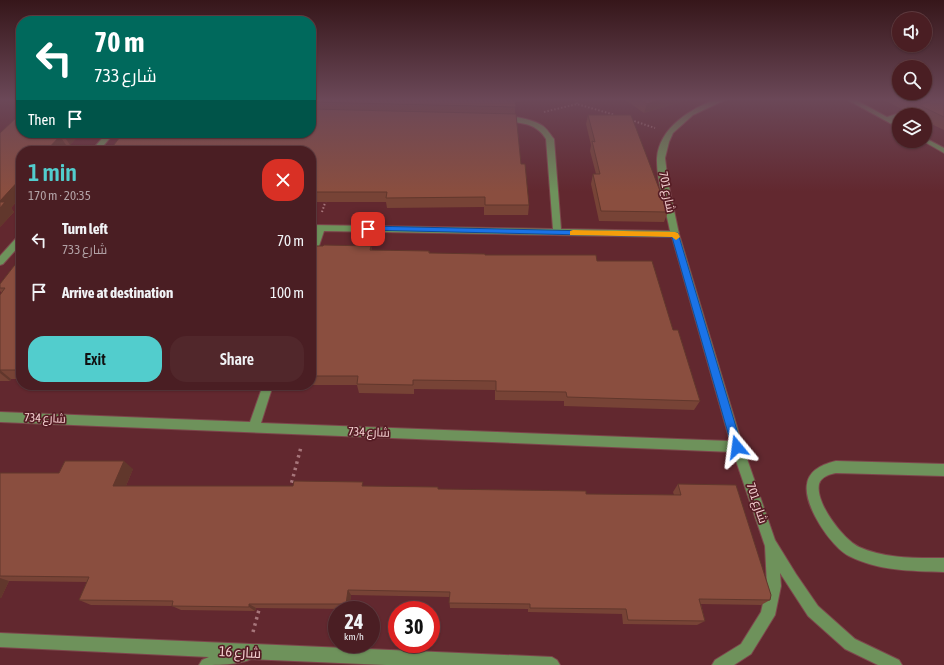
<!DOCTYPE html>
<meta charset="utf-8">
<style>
:root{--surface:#4a1e23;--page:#51272b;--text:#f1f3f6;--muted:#b2a2a6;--line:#613c41;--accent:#52cdcd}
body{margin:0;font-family:"Asap Condensed",Cairo,sans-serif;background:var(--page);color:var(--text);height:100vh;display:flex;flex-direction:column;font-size:15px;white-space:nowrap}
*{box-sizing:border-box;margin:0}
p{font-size:13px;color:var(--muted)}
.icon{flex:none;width:22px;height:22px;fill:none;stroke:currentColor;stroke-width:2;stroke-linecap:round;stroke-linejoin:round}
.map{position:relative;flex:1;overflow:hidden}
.sheet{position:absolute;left:16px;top:146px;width:300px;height:244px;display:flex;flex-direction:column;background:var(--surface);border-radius:16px;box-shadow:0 1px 3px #0004,0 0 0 1px var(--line)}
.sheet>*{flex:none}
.hud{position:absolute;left:16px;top:16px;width:300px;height:122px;border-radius:16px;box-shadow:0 1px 3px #0004,0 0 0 1px var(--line);background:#00695c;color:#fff;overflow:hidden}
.tools{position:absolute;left:892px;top:12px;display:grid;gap:8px}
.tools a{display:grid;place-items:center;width:40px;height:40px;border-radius:50%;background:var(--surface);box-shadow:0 1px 3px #0004,0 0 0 1px var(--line);font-size:20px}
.speed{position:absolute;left:328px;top:601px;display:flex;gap:8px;font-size:20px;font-weight:700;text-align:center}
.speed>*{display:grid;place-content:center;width:52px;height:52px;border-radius:50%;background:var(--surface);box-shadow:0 1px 3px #0004,0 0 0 1px var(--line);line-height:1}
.speed small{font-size:10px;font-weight:400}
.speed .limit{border:6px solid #d22;background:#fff;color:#111}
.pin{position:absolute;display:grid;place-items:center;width:34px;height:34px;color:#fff;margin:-17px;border-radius:8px;box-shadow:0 2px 6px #0006}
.me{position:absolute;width:44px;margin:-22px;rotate:344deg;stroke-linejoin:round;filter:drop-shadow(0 0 3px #0008)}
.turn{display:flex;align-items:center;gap:14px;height:84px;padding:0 12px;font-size:18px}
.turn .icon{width:52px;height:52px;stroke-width:2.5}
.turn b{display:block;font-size:28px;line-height:34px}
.then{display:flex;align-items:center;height:38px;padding:0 12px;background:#0003;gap:8px;font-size:15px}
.round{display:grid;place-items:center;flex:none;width:42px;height:42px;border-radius:16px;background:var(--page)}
.overview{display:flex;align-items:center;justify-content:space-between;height:68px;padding:0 12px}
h1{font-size:24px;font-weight:600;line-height:30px;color:var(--accent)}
.cta{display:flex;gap:8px;margin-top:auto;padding:8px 12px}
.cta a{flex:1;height:46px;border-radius:16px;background:var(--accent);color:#111;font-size:16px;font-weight:600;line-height:46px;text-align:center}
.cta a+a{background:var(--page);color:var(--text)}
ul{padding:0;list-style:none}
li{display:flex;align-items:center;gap:12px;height:52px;padding:0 12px}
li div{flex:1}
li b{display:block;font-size:15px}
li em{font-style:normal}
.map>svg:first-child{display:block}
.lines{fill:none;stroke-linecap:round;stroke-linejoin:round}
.minor-casing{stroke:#7d464c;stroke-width:2}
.path-far1{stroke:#a7767b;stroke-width:2;stroke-dasharray:1.5 2;stroke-linecap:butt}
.path{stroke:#a7767b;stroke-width:3.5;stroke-dasharray:2.5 4;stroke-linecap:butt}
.minor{fill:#6e925b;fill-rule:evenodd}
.wall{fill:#774336}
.shaded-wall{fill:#61372c}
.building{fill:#8a4e3f;stroke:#61372c}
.route{fill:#1a73e8;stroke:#114b97}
.slow{fill:#f59e0b}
.labels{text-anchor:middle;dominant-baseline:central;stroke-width:3.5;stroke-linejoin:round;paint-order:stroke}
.street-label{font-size:12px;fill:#f6d1d2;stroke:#561d25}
.near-street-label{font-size:14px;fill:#f6d1d2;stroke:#561d25}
</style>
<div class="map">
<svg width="944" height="665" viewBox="0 0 944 665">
<rect width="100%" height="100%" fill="#62282f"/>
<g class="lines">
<g class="minor-casing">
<path id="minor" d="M717,99H727L693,115L673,133L669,142L665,158L668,182L679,234L743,447L775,540L796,574L818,606L855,639L899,660L902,665H878L845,649L808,616L780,573L781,586L775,615L751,654L734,665H712L715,660L741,644L761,612L767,586L765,546L733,452L0,422V412L250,422L263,385H273L261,423L730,441L672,237L324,231L315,258L311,261V245L316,231H311V225L553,229L546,139C535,121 519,124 501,120L500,119C508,113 535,120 543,126C548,130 550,134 554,139L561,229L670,231C666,210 656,179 657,158C659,128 691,108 717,99Z
M846,99H854L887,117L944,99V103L906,115H899V117L892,119L899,123V128Z
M107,133H114L99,151H91Z
M925,138L944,148V153L923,141H925Z
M21,235V244L3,264L0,265V256L18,236Z
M836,461L944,464V476L836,473C830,474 821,477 819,484C815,503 843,539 859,547C886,559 915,558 944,558V572C911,571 879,571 849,556C831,547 803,505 807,484C809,470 823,464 836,461Z
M0,633L552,657L557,660L560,665H386L251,659C240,665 214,665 199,665L202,660L209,657L0,647Z"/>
</g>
<path class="path-far1" d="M576,99L577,104
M544,112L577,104L615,115
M631,120L655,128
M322,212L326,200"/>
<path class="path" d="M290,489L301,447
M253,632L260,606"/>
<use href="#minor" class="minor"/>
</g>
<path class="wall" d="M311,99H522L521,102H515V114L521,164L529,205L528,215H484V207L387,208L386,202H311V151H106L311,133Z
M624,99H691L644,113Z
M882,99H936V100L944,99V130L925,121V115H914L913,114L919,105L904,110Z
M588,115L668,212L664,222L599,221L591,184L593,174H596L590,151L591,145L586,124Z
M21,133H81L70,145H66L11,208L14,212L0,227Z
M371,246L372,250L429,251L430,253L485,255L597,261L673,330L700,401L694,410L564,406V401L495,400V390L414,389V394L359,393L357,385H311V251Z
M21,257V379H11L10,381H0V295L2,293L0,291V284Z
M133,469L126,486H364L439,489L586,494L674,495L673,492L678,484L770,600L761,605L701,604L705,621L697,625L623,624L622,614L528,612V609L450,608L449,597L351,595L349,609L256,608L255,611L181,610L172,606L91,605L79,600L87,582L9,581L1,598H0V473H59Z"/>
<path class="shaded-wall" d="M662,99H691L644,113L647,104Z
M915,99H936L935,100L904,110L910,101Z
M67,133H81L70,145L64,136Z
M60,136L66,145L61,151H46Z
M192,147L194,151H189Z
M21,178V196L11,208L14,212L0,227V201Z
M0,370L11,379L10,381L0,373Z
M124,461L133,469L123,493L113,486Z
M0,578L9,581L1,598H0Z
M348,590L351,595L349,609L346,604Z
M249,604L256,608L255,611L249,607Z"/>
<path class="building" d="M311,99H515L516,107L311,102Z
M640,99H662L647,104Z
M907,99H915L910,101Z
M938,99H944V117L919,105Z
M311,109L516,114L521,164H525L529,205H485V197L386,198L387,192H311V151H242L244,147H192L189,151H106L107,150H110L123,133H311Z
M588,115H631L668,212L601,211L593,174H600L592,141L595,142Z
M18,116H21V133H67L64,136H60L46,151H21V178L0,201V133Z
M0,202H5L0,208Z
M324,245L371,246L370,250L429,251V253L485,254V255H596L597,261H652L673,330H678L700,401L567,397L566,392L496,391V381L413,380V385L357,384L358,376H311V251L313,249L314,246H323Z
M21,257V370H0V371V295L5,288H0V284Z
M65,461H124L113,486H293L294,481L363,482L362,486L438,487V489L586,491V494L681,495L678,484L736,485L771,595L770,600L699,599L705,621L628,620L626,609L530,608V604L449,603L450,592L348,590L346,604H249V607L172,606L173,601L79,600L89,577L0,576V473H59Z"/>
<linearGradient id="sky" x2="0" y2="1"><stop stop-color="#36161a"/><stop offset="0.52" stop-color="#6b4858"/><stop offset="1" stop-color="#6b4858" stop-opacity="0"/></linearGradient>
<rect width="944" height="192" fill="url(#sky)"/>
<path class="route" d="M368,226L678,233L742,447L741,450L737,452L733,450L732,447L672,237L366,230V227Z"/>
<path class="slow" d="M573,230L675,232L678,233L680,237L676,240L672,237L570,235V231Z"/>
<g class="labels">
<g class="street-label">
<text transform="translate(667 192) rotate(79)">شارع 701</text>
<text transform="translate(45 418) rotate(2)">شارع 734</text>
<text transform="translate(369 432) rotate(2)">شارع 734</text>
<text transform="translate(757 503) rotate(71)">شارع 701</text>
</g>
<g class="near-street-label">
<text transform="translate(240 652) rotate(3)">شارع 16</text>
</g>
</g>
</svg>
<div class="tools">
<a><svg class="icon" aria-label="sound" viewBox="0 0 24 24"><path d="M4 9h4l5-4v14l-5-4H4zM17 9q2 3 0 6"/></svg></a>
<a><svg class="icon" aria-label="search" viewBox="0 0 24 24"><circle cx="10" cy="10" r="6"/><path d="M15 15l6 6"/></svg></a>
<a><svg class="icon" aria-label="layers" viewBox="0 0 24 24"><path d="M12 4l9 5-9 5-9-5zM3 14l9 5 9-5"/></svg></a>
</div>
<div class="speed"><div>24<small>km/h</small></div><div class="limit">30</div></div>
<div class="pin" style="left:368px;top:229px;background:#d93025"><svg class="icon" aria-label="arrive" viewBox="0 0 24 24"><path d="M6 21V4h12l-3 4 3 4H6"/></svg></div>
<svg class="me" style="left:737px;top:447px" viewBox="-20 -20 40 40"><path d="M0-17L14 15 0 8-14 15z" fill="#1a73e8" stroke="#fff" stroke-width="4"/></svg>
<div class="hud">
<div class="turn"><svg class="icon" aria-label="left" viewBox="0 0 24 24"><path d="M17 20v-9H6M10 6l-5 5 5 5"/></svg><div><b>70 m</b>شارع 733</div></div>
<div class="then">Then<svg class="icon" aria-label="arrive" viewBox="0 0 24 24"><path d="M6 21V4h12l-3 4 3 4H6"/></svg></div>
</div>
<section class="sheet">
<div class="overview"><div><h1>1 min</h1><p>170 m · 20:35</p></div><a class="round" style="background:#d93025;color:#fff"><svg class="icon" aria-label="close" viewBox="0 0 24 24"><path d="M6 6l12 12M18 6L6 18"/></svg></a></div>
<ul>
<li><svg class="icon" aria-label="left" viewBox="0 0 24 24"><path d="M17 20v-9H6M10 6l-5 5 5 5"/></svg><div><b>Turn left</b><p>شارع 733</p></div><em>70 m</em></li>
<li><svg class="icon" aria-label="arrive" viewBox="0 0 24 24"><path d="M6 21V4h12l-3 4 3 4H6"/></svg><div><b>Arrive at destination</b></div><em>100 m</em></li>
</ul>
<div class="cta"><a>Exit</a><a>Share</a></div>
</section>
</div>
